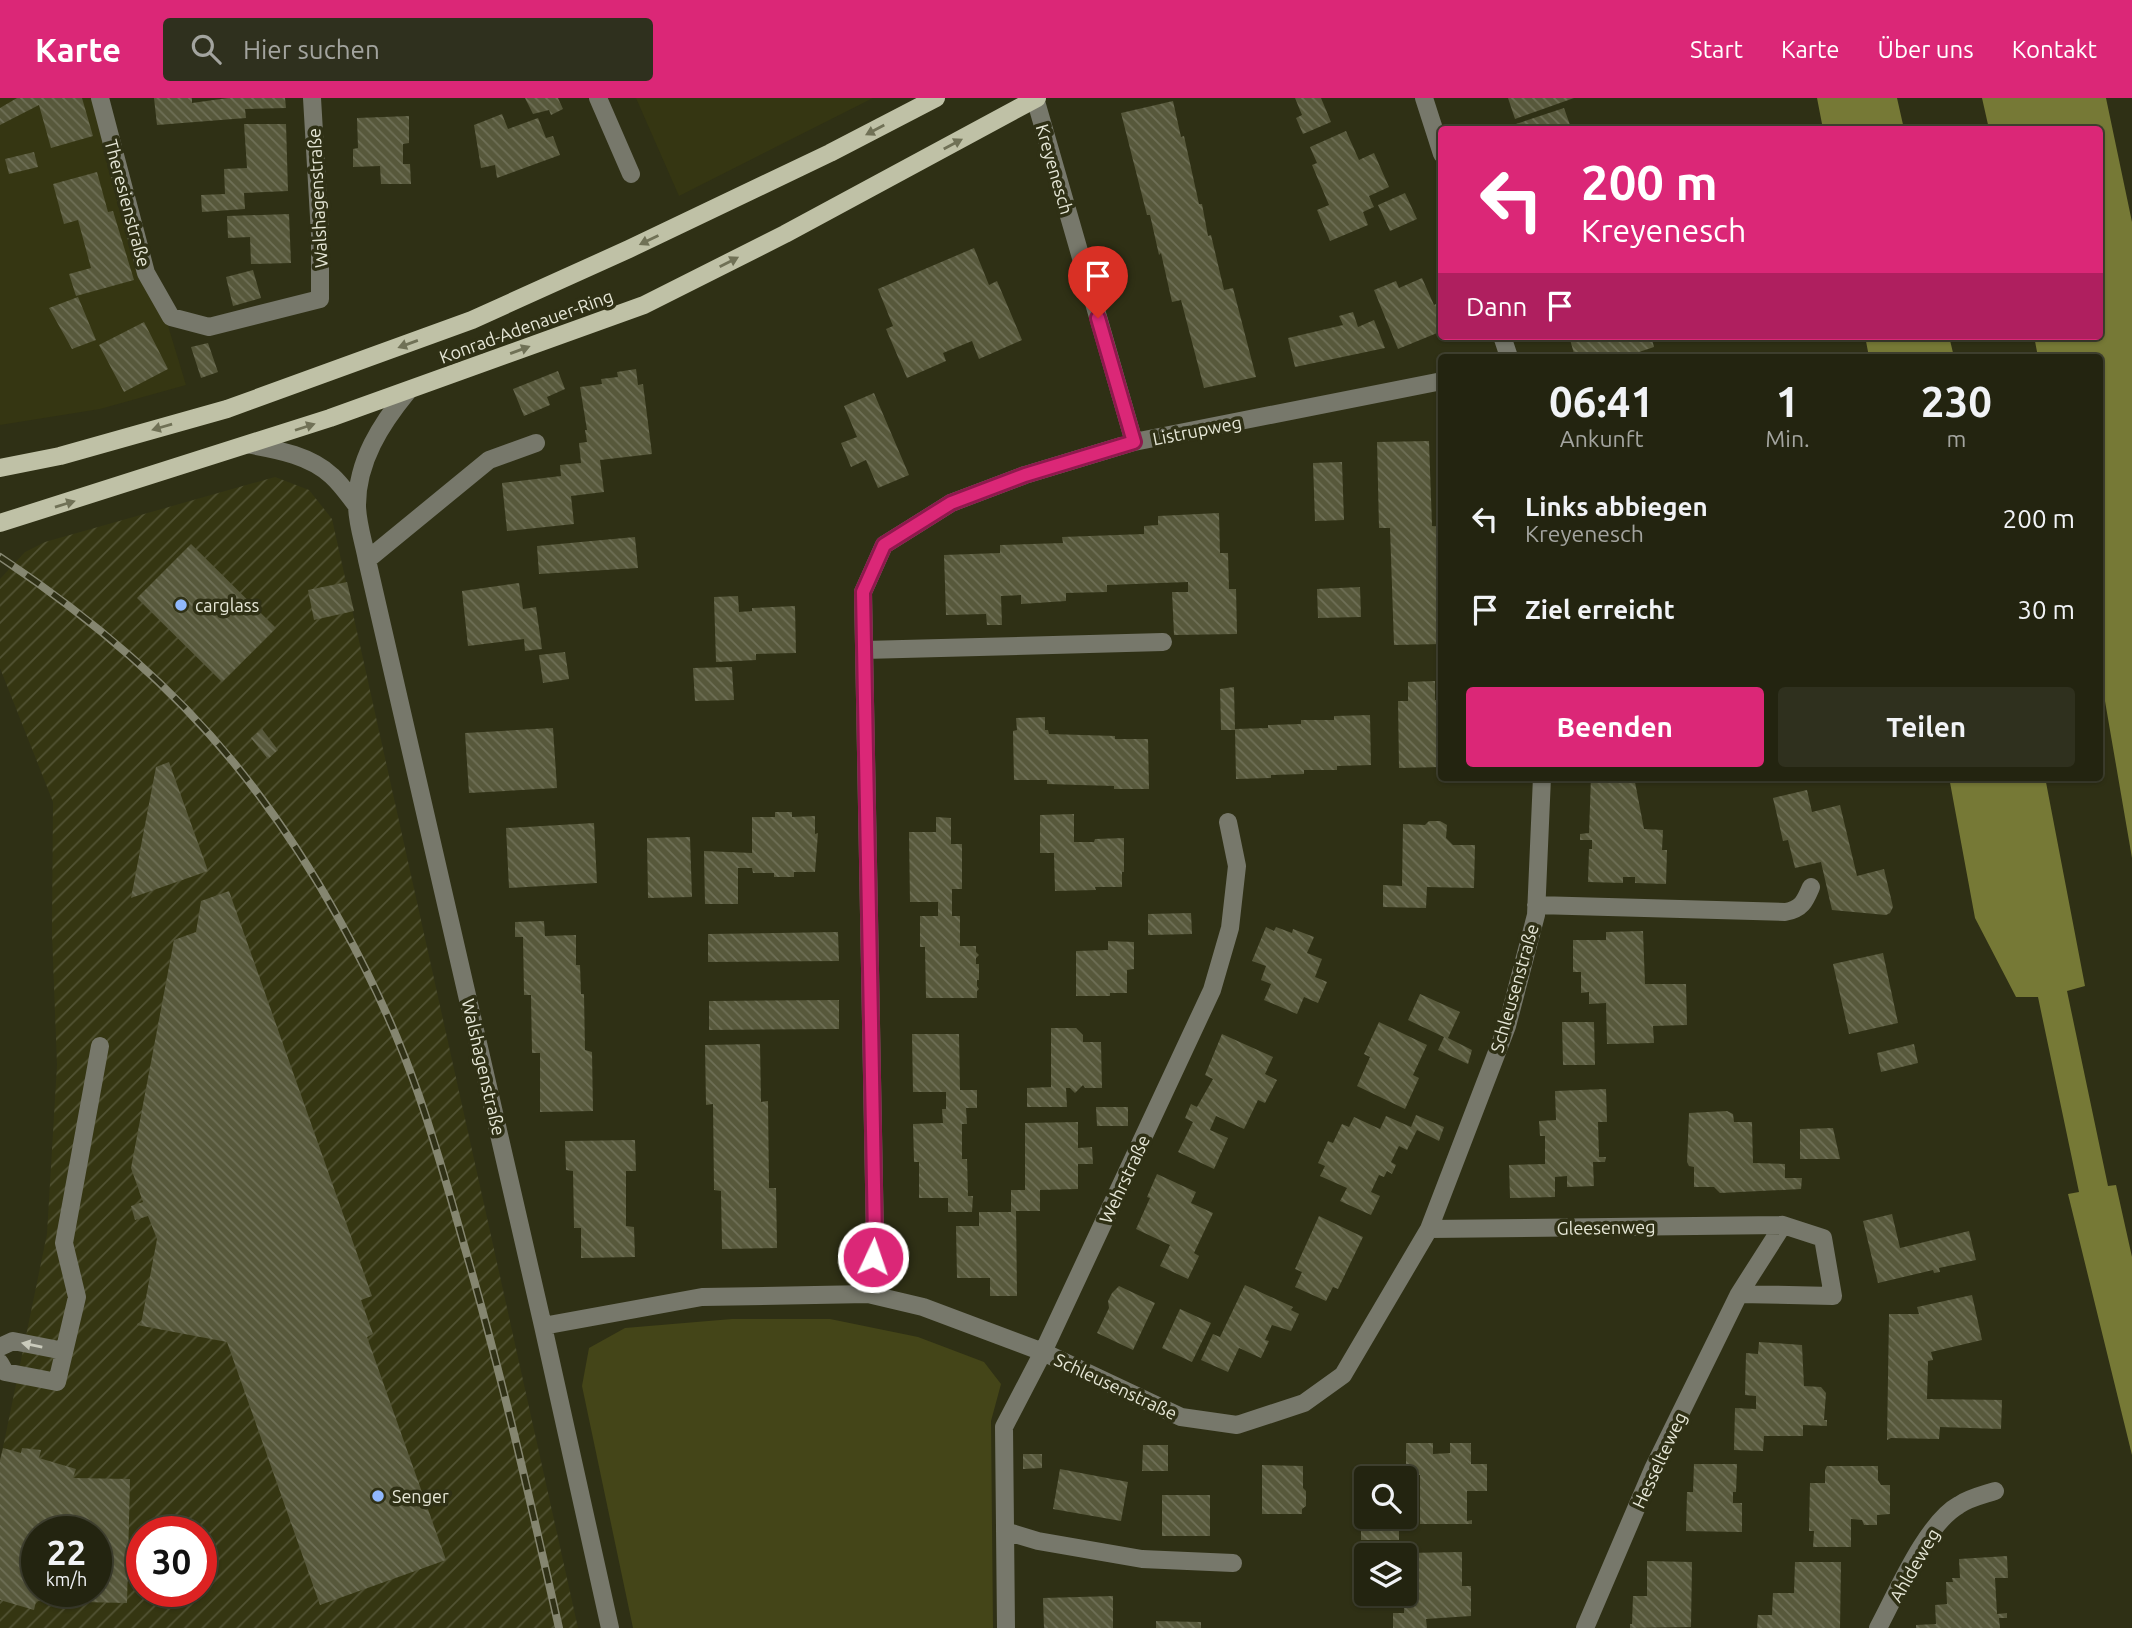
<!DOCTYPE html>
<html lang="de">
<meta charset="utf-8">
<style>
:root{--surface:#232410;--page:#2f301e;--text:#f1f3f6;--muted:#a3a49f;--line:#404130;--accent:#db2777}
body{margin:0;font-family:Ubuntu,sans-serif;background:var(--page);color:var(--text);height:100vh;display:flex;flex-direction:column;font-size:26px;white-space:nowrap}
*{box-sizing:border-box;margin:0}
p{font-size:23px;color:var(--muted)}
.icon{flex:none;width:38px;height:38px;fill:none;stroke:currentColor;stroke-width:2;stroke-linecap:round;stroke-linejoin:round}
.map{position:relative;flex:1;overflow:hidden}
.panel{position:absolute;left:1438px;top:256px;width:665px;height:427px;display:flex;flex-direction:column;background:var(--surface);border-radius:7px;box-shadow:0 2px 5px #0004,0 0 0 2px var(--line)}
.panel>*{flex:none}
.hud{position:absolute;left:1438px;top:28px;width:665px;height:214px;border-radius:7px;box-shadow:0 2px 5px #0004,0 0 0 2px var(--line);background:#db2777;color:#fff;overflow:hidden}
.fabs{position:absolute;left:1354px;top:1368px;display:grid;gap:14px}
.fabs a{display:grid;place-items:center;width:63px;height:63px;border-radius:7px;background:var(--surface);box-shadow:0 2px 5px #0004,0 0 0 2px var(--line);font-size:35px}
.speed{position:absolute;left:21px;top:1418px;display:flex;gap:14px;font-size:35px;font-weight:700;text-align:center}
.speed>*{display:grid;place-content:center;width:91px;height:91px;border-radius:50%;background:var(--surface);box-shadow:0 2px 5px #0004,0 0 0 2px var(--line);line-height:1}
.speed small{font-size:18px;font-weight:400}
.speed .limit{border:10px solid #d22;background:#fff;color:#111}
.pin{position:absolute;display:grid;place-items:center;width:60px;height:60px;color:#fff;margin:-72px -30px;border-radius:50% 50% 50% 0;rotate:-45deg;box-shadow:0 0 7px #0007}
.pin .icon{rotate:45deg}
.me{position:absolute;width:77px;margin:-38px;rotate:3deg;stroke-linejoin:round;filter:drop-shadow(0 0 5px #0008)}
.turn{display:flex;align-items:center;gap:24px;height:147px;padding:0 28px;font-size:32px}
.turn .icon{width:91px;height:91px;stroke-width:2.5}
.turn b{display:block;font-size:49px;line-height:60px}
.then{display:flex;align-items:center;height:66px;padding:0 28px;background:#0003;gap:14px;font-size:26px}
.eta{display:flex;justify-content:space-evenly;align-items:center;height:119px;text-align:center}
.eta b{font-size:42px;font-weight:700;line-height:49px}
.action{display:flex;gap:14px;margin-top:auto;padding:14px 28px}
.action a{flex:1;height:80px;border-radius:7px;background:var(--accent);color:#fff;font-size:28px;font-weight:700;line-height:80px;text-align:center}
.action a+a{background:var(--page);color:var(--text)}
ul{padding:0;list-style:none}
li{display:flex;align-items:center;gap:21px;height:91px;padding:0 28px}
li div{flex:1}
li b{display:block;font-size:26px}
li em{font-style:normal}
header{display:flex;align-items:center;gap:42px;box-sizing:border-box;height:98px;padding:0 35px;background:var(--accent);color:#fff}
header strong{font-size:33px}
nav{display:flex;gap:38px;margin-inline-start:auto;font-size:24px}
.search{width:490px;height:63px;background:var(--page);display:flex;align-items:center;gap:18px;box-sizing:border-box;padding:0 24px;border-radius:7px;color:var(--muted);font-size:26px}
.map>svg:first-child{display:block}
.built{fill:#353612}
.industrial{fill:url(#industrial-furrows);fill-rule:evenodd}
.park{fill:#444518}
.water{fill:#767936}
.building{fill:url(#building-back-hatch);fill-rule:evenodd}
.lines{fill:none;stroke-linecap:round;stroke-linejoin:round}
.minor{stroke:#77786b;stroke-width:18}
.major{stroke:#bfc1a6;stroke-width:18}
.rail-casing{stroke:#858670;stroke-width:8}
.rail{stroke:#2f3015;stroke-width:5;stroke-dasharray:16;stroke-linecap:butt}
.oneway{fill:#707156}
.oneway2{fill:#cacbbc}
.route-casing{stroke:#8e194d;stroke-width:18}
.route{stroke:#db2777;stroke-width:12}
.poi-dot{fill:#90b8fd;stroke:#2f3015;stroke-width:2.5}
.labels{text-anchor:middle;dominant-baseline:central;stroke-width:7;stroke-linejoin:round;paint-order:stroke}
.street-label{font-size:18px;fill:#e6e7d7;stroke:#2f3015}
.poi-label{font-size:18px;fill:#e6e7d7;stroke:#2f3015;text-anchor:start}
</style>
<header>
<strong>Karte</strong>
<div class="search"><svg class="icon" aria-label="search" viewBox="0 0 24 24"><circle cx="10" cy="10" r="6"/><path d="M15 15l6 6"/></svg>Hier suchen</div>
<nav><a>Start</a><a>Karte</a><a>Über uns</a><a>Kontakt</a></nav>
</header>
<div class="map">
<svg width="2132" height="1530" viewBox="0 0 2132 1530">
<defs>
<pattern id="industrial-furrows" width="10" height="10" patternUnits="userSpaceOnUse" patternTransform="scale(1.75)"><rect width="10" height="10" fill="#353612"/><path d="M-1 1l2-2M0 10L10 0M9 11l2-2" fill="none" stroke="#525334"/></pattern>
<pattern id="building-back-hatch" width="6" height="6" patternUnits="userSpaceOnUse" patternTransform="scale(1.75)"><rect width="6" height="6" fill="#57583b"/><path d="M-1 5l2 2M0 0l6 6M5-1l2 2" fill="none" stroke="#6f7057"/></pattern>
</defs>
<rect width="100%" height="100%" fill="#2f3015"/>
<path class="built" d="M0,0H99L186,287L100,311L0,327Z
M636,0H873L679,98Z"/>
<path class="industrial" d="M275,379L309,392L332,421L578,1530H0V1364L47,1136L57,967L52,835L53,704L0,570V481L25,454L45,444ZM37,1433H96V1493H37ZM142,1433H201V1493H142Z"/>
<path class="park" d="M732,1221H830L918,1239L984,1264L1001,1286L991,1323L993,1530H633L582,1288L589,1250L625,1230Z"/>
<path class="water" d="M1817,0H1897L1904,31H1823Z
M1982,0H2106L2132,124V760L2100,574V259H2038L2034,238H2100V32L1989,31Z
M1865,238H1949L1954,259H1869Z
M1949,679H2045L2085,888L2067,893L2108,1088L2116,1087L2132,1159V1357L2068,1096L2079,1094L2038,899H2016L1975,820Z"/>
<path class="building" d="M17,0H82L93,38L51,50L39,7L0,27V10Z
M154,0H192V5L228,0H285L286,10L245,11L246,20L157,27Z
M525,0H558L563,11L551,17L549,12L533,16Z
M1295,0H1321L1331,24L1303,36L1296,20L1302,17Z
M1508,0H1574L1515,21Z
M1173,3L1181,39L1184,38L1199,106H1202L1208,138L1211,137L1224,192L1233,190L1256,279L1204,290L1181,202L1172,204L1161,155L1159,157L1150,117H1147L1121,15Z
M1564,10L1570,27L1557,32H1518L1516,26Z
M502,16L508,31L538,20L546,40L553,38L560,57L497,80L495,67L481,70L474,27Z
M409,18V45L403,46V66H410L411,86H381L380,68L353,69V51L358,50L357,20Z
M244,26H286L288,93L244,95L245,111L202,114L201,97L225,96L224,71L247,70Z
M1346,33L1359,62L1374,55L1389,89L1369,98L1374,109L1363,114L1368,127L1330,143L1317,112L1329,107L1312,67L1317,65L1310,49Z
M34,54L38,69L9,76L5,61Z
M97,74L108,114L113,113L134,182L76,198L69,176L91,170L78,122L64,126L53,86Z
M1405,95L1417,121L1390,133L1378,107Z
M289,116L291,165L251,166L250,139L228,140L227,118Z
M974,150L989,187L997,183L1022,242L979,261L972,243L943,255L946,263L907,280L886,231L893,228L878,191Z
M253,172L261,200L233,208L226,179Z
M1422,180L1434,207L1442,203V233L1398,251L1374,192L1396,183L1399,190Z
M78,199L96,242L72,251L49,210Z
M1353,214L1358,229L1374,222L1385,250L1295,269L1288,240L1343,227L1339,218Z
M144,224L168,271L124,294L99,247Z
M1569,238H1651L1654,249L1636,255L1637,259H1575Z
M208,245L218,274L201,280L191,249Z
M636,271L638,287L643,286L652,356L600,362L604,394L571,398L574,426L507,433L502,385L561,378L560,367L581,365L579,345L587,344L585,332H587L580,289L602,286L601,281L618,279L617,274Z
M558,273L565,291L547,299L550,307L524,318L513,291Z
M874,295L909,377L878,390L866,362L851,369L841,345L857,339L844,308Z
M1429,343L1432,428L1442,429V546L1394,547L1390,430H1379L1377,344Z
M1342,364L1344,422L1315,423L1313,365Z
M1219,415L1220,455H1228L1229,491H1236L1237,536L1174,537L1172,494H1188V484L1107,487V494L1066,495V503L1021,506V497L1001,498L1002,527H987L986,516L946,517L944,457L1000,455V447L1063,445L1062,439L1144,436V428L1158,427V418Z
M635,439L638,470L539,476L537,448Z
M191,446L276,530L222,584L137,500Z
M347,484L354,513L314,522L308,492Z
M519,485L523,511L536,509L542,551L525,553L524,541L468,548L462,493Z
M1360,489L1361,519L1318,520L1317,491Z
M738,498L739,514L752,513V510L795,508L796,555L756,556V562L716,564L714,499Z
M565,554L569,581L543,585L539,557Z
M732,569L734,602L695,603L693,570Z
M1435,583V602H1442V669L1399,670L1398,603H1408V584Z
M1234,589L1235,632H1221L1220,591Z
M1370,617L1371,667L1337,668V672H1304V676L1271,677V680L1236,681L1235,631L1268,630V627L1301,626V622H1334V618Z
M1045,619V632H1048L1049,636L1115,638V641H1148L1149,691H1114V688L1047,686V682H1014L1013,633L1017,632L1016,620Z
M553,630L557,690L469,695L465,635Z
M262,631L278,652L268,661L251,640Z
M169,664L208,773L131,800L156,669Z
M1591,679H1634L1644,731L1663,732L1662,752H1667L1666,786L1635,785V779H1623V785L1588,784L1589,751H1592V742H1580V736L1589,735Z
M1807,692L1812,714L1840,707L1857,778L1884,771L1893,809L1890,815L1886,817L1832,812L1821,764L1795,770L1788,742L1783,743L1773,700Z
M775,714H792V719L815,718V736L818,735L815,774H794V779H774V775H753L752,770H738V806H705L704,753L752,755V719H775Z
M1074,716V744H1094L1095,741L1124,740V774H1122V789H1095L1096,792L1055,793L1054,755H1040V717Z
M936,719L951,720V746H962V791H952V818H960V848H976V854L979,857L976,860V866H979V882H977V888L979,891L977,893V900H926L925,849H920V818H938V804H910L909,734H936Z
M1429,723H1440L1447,727L1446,740L1453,747H1475L1474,790L1427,789L1426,810L1383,809V787L1402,788L1403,726L1425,727Z
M594,725L597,785L509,790L506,730Z
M690,739L692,799L648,800L647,740Z
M229,793L372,1198L361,1202L373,1236L367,1239L446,1462L320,1507L227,1244L137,1227L138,1225L141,1226L157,1141L148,1118L135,1122L131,1108L143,1104L131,1070L174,842L196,834L201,803Z
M1191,815L1192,836L1148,837V816Z
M544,823L545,838L576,837V867H580L581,896H584L585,952L592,954L593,1013L540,1014V955H532L531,897H524L523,839H515V824Z
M1266,829L1274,833L1276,829L1292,835L1293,831L1314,839L1307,855L1322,861L1315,879L1327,884L1318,905L1304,899L1297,916L1264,902L1271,886L1261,882L1266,868L1252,863Z
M1643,833L1645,886H1686L1687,927L1653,928L1654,945L1607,946L1606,905L1589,906V894L1581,895V874H1573V842H1606V834Z
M838,834L839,863L708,864V836Z
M1108,843L1134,844V871L1127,872V895H1110V898H1076V853L1108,852Z
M1883,855L1898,925L1849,936L1833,866Z
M1420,896L1460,914L1448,940L1472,952L1468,966L1438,952L1444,939L1408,922Z
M839,902V931L709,932V903Z
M1379,924L1427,947L1413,977L1419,980L1405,1011L1357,988L1370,959L1364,956Z
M1562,924H1594L1595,967H1563Z
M1051,930H1076L1083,937V944H1101L1102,990H1085L1083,987L1075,995L1070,990H1066L1067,1009H1027V990L1051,989Z
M912,936H959L960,992H977V1010H966L967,1026H962V1061H967L968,1098H973L972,1114H948V1100H919V1064H914L913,1026L943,1025L942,1011H946V994H913Z
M1222,936L1273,959L1265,976L1277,982L1265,1005L1258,1002L1244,1031L1216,1018L1210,1032L1228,1040L1214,1071L1178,1054L1193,1024L1185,1020L1191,1006L1197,1009L1213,981L1205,977Z
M760,946L761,1004L768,1003L769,1090H776L777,1150L722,1151L721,1093L714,1092L713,1006L706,1007L705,947Z
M1914,946L1918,965L1881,974L1877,955Z
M1606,991L1607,1024H1598L1599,1059H1606L1605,1064H1593L1594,1088L1567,1089V1078L1555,1079V1099L1510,1100L1509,1067L1545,1066V1038H1540L1539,1023L1556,1022L1555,993Z
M1096,1009H1128V1028H1097Z
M1727,1013L1733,1016L1734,1024H1752L1753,1065L1785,1066V1080H1802L1801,1091L1720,1095L1714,1089H1694V1069L1689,1068L1687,1064L1689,1015Z
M1416,1017L1444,1029L1439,1043L1417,1032L1407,1052L1399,1048L1391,1064L1396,1067L1392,1076L1387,1073L1384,1079L1379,1077L1371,1094L1380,1098L1371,1117L1340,1103L1347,1090L1320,1078L1325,1068L1318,1065L1328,1043L1333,1045L1342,1026L1349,1029L1354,1019L1380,1031L1386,1018L1411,1029Z
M1078,1024V1050L1092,1049L1093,1066H1078V1091L1040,1092V1113H1016L1017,1198H990V1180H957L956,1128H979V1114H1011V1092H1025V1025Z
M1833,1030L1840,1061H1800V1031Z
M635,1042L636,1073H626V1128L634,1129L635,1159L581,1160V1130H574L573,1073L566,1072L565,1043Z
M1157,1076L1196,1094L1191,1105L1213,1115L1194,1155L1199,1158L1188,1181L1160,1168L1170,1147L1136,1131L1150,1100L1147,1099Z
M1892,1116L1900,1150L1969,1133L1976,1162L1939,1170L1940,1174L1934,1175L1933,1172L1878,1185L1863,1123Z
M1319,1118L1363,1139L1338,1191L1333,1189L1326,1203L1295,1189L1302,1174L1295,1171Z
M1245,1187L1293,1209L1291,1212L1299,1216L1291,1233L1272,1227L1265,1242L1269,1243L1261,1260L1239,1250L1228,1274L1201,1262L1213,1236L1220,1239Z
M1119,1188L1155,1205L1133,1252L1097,1235L1109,1210L1108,1203L1112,1195Z
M1972,1197L1982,1242L1931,1254L1933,1262L1928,1263L1927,1301L2002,1302L2001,1331L1940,1329L1939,1341L1891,1340L1887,1342L1889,1216H1919L1917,1209Z
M1180,1211L1211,1225L1192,1264L1162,1250Z
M1759,1244L1802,1247L1804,1288L1821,1289L1826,1295L1824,1322H1827V1328L1803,1327V1338H1764L1763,1353L1734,1352L1735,1310L1756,1311V1298L1745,1297L1746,1255L1758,1256Z
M1406,1345H1433V1356L1450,1355V1345H1471V1366H1487V1393H1467V1423L1472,1422V1426H1420V1377H1406Z
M1143,1347H1168V1373H1142Z
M3,1350L21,1355L22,1350L41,1352L39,1360L76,1371L73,1380L130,1381L127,1505L36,1503L34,1512L0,1502V1362ZM37,1433H96V1493H37Z
M1023,1356H1042V1370L1023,1371Z
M1694,1366H1737L1736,1394H1733V1405H1742V1434L1686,1433L1687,1394H1693Z
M1262,1367L1303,1368V1390L1306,1393V1408L1302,1411V1416H1262Z
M1827,1368H1878V1382L1881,1387H1890V1416L1877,1417V1427H1864L1862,1422L1851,1421V1449H1813L1814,1433H1809L1810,1385H1825V1372Z
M1060,1371L1128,1384L1121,1423L1053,1411Z
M1162,1397H1210V1438H1162Z
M1361,1412H1367V1419H1399V1442H1361Z
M1462,1454V1488H1471V1518L1426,1521L1427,1530H1393V1515H1404L1405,1455Z
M2007,1458L2008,1480H1995L1997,1516L2007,1515V1520H1999L2000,1530H1916V1527L1936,1526L1935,1507L1947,1506L1946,1484H1953L1952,1480H1960L1959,1461Z
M1647,1463L1692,1464L1691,1529L1630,1530V1526H1632L1633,1498H1647Z
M1795,1464H1841L1840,1530H1757L1758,1517H1772L1773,1495H1794Z
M1113,1498V1530H1044L1043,1500Z
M1156,1523L1201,1524V1530H1156Z"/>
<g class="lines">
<path class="minor" d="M100,0L146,175L171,219L209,229L320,201V136L312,0
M598,0L631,76
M1035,0L1134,344
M1424,0L1442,56
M1502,238L1509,259
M408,293C381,326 357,363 357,407C357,425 364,445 367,462L543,1228L610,1530
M251,347C279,352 311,358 332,378C342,387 349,398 357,408
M367,462L489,362L536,345
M864,552L1163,544
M1536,807L1785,814C1802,811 1805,803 1811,789
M1429,1131L1783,1127
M868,1196L875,1140L863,494L884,447L951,405L1025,377L1134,344L1442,283
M543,1228L702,1199L868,1196L923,1209L1043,1254L1181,1319L1237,1327L1304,1305L1343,1277L1429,1131L1507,928L1536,817L1542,679
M0,1249L13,1243L64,1253
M0,1265L5,1274L57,1284L77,1199L64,1145L100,948
M1005,1433L1038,1443L1142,1461L1233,1465
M1006,1530L1004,1329L1043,1254L1212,892L1230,830L1237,768L1228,724
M1585,1530L1653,1371L1739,1196L1783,1127L1823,1140L1833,1198L1739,1196
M1878,1530C1896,1497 1926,1425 1959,1407C1969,1400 1983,1397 1995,1393"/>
<path class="major" d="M0,370L60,358L227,311L472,222L629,151L830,55L936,0
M0,425L330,320L644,207L785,136L1037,0"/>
<g class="rail-casing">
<path id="rail" d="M0,459C87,517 168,584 234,665C310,758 380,884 419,998C436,1047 450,1097 464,1147C501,1274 530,1401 559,1530"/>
</g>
<use href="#rail" class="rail"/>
</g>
<defs><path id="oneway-solid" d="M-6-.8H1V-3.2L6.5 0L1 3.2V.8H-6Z" transform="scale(1.75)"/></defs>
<g class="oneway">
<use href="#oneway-solid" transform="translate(875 32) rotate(152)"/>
<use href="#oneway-solid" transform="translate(953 46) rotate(-28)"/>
<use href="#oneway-solid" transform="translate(649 142) rotate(154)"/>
<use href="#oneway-solid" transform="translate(729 164) rotate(-27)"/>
<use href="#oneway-solid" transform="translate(408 246) rotate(160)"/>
<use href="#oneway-solid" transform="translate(520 252) rotate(-20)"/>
<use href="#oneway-solid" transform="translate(162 329) rotate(164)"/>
<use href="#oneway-solid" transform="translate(305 329) rotate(-18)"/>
<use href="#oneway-solid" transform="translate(65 406) rotate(-17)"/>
</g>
<use class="oneway2" href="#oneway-solid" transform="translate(32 1247) rotate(-169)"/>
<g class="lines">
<g class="route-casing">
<path id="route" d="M873,1159L875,1140L863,494L884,447L951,405L1025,377L1134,344L1098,220"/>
</g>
<use href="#route" class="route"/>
</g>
<g class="poi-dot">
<circle cx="181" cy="507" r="7"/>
<circle cx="378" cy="1398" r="7"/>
</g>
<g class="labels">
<g class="street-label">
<text transform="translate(1055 71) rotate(74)">Kreyenesch</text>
<text transform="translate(317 100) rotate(-93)">Walshagenstraße</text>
<text transform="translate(128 105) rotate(75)">Theresienstraße</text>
<text transform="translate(526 228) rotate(-20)">Konrad-Adenauer-Ring</text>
<text transform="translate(1197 332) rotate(-11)">Listrupweg</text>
<text transform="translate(1514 890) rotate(-74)">Schleusenstraße</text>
<text transform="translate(484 969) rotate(77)">Walshagenstraße</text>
<text transform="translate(1124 1081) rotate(-65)">Wehrstraße</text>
<text transform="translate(1606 1129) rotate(-1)">Gleesenweg</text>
<text transform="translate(1116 1288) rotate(25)">Schleusenstraße</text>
<text transform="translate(1659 1362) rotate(-65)">Hesselteweg</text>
<text transform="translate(1914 1467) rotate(-60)">Ahldeweg</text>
</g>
<g class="poi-label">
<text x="195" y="507">carglass</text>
<text x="392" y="1398">Senger</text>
</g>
</g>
</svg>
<div class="fabs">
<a><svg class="icon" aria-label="search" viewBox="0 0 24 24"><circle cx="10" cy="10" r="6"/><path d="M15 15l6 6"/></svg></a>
<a><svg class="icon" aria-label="layers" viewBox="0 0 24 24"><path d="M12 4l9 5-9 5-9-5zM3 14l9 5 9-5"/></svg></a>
</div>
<div class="speed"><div>22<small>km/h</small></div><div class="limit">30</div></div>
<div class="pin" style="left:1098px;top:220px;background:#d93025"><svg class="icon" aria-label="arrive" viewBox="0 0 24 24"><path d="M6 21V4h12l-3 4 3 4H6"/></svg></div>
<svg class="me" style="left:873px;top:1159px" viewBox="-20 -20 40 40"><circle r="17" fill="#db2777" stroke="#fff" stroke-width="3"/><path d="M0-11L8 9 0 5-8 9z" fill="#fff"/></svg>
<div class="hud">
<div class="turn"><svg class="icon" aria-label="left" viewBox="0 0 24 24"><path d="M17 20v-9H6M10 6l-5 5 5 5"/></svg><div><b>200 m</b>Kreyenesch</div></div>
<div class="then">Dann<svg class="icon" aria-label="arrive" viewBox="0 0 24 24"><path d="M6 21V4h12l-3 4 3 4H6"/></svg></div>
</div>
<section class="panel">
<div class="eta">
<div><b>06:41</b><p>Ankunft</p></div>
<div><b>1</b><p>Min.</p></div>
<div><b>230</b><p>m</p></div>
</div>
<ul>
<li><svg class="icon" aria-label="left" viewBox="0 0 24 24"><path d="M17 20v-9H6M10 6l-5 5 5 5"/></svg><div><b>Links abbiegen</b><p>Kreyenesch</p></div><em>200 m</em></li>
<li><svg class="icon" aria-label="arrive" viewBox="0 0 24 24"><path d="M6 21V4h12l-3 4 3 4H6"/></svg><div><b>Ziel erreicht</b></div><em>30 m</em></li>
</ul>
<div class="action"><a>Beenden</a><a>Teilen</a></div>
</section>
</div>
